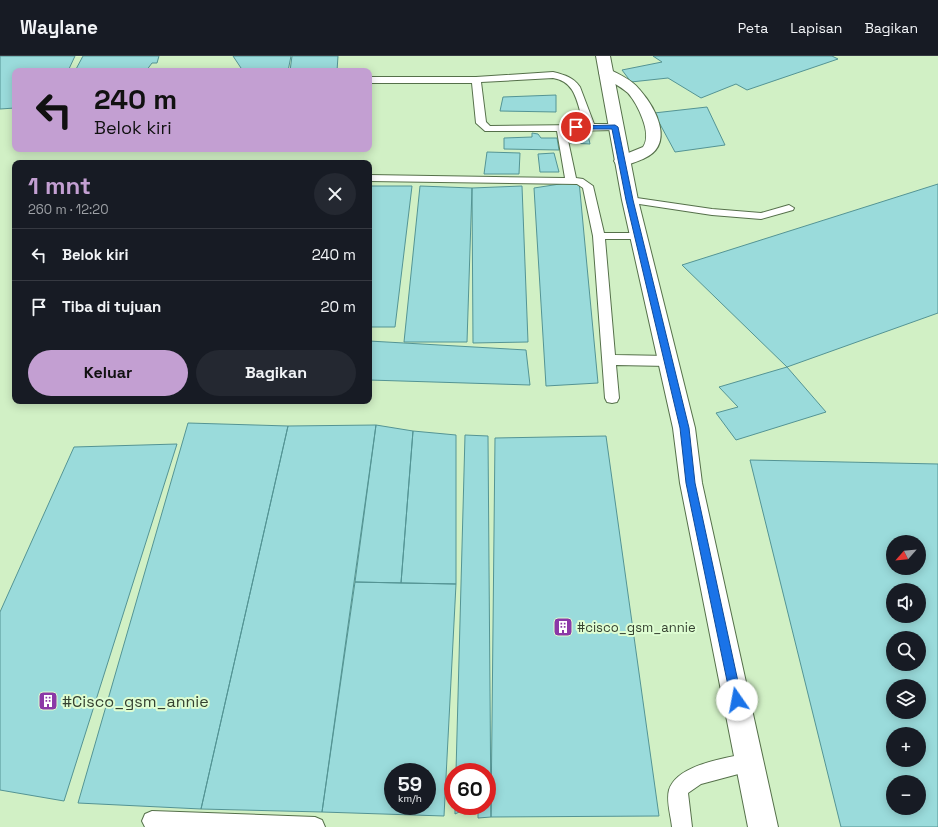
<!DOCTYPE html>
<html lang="id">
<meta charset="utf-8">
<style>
:root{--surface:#171b24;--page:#242831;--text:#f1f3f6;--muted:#9ea1a6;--line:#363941;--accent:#c39fd2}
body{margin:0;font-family:"Space Grotesk",sans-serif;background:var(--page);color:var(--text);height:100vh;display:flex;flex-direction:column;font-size:15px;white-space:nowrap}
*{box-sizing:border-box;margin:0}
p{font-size:13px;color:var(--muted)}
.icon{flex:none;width:22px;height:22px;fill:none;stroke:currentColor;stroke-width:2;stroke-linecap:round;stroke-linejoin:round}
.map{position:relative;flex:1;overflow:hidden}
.panel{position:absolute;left:12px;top:104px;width:360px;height:244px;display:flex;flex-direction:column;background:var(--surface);border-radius:8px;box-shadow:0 2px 10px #0003}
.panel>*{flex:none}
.banner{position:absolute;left:12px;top:12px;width:360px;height:84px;border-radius:8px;box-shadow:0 2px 10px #0003;background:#c39fd2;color:#111;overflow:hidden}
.needle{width:26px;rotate:243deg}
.fabs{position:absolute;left:886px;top:479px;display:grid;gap:8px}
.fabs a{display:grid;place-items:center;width:40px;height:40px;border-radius:50%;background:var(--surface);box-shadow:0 2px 10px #0003;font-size:20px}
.speed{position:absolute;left:384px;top:707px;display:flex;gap:8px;font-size:20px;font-weight:700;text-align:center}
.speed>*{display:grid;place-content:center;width:52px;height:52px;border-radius:50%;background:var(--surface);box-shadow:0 2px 10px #0003;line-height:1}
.speed small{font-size:10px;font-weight:400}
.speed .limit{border:6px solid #d22;background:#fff;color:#111}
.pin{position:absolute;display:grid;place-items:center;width:34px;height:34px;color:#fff;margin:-17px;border:2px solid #fff;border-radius:50%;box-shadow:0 1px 4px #0007}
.me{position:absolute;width:44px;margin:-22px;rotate:348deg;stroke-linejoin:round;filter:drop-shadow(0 0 3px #0008)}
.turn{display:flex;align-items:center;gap:14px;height:84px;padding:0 16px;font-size:18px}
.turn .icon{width:52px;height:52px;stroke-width:2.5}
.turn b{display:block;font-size:28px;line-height:34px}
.round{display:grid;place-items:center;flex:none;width:42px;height:42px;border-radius:21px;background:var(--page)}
.overview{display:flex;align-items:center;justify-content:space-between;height:68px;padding:0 16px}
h1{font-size:24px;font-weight:700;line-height:30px;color:var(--accent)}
.primary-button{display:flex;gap:8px;margin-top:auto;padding:8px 16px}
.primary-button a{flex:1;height:46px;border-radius:24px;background:var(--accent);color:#111;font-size:16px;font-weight:700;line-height:46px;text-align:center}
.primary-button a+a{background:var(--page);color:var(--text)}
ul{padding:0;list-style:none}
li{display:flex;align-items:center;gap:12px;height:52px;padding:0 16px;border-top:1px solid var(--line)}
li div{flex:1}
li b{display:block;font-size:15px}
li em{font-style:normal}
header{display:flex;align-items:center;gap:24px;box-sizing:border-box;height:56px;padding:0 20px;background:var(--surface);border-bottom:1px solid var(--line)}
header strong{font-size:19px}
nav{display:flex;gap:22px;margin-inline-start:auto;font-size:14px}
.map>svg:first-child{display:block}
.building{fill:#9adbdb;stroke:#549494;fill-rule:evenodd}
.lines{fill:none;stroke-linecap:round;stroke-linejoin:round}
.lane-casing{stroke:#55704a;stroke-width:2}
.street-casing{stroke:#55704a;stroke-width:2}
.primary-casing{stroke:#55704a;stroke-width:2}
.lane{fill:#fff;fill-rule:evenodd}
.street{fill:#fff;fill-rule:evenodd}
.primary{fill:#fff;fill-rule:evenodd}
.route{fill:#1a73e8;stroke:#114b97}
.labels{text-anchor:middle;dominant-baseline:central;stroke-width:4;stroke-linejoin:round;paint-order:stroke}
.poi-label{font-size:13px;fill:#354130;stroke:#defdd2;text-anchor:start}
.near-poi-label{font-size:16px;fill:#354130;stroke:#defdd2;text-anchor:start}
</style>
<header>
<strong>Waylane</strong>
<nav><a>Peta</a><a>Lapisan</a><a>Bagikan</a></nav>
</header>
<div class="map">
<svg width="938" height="771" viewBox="0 0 938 771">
<rect width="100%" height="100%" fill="#d1f0c5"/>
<path class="building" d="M0,0H75L68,15H15V52L0,53Z
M83,0H159L157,7H152L146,15H75Z
M233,0H291L288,15H243Z
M292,0H338L337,15H290Z
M653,0H832L838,3L747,34L736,28L701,42L668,22L631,26L622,14L662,6Z
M556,39V56L500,55L503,41Z
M707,51L725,89L675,96L654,57Z
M532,77L538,78L541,82H557L559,94L504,93V82L532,81Z
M588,79L590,88L570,87L568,80Z
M487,96L520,97L519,118H484Z
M554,97L559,116H540L538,98Z
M579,125L598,327L546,330L534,132Z
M938,128V257L787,311L682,209Z
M369,130H412L395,271H369Z
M420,130L472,132L467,286H404Z
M522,130L528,286L473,287L472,132Z
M369,285L526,294L530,329L369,324Z
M787,311L826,356L736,384L716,357L738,351L719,331Z
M188,367L288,370L201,753L78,747Z
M376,369L322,756L201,753L288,370Z
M376,369L413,375L401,527L355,526Z
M413,375L456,379V528L401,527Z
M465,379L488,380L491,761L478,762V750H487V716H456Z
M606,380L659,760L491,761L495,382Z
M177,388L64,745L0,734V556L74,391Z
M750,404L938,408V771H841ZM893,486H919V512H893ZM893,534H919V560H893ZM893,582H919V608H893ZM893,630H919V656H893ZM893,678H919V704H893ZM893,726H919V752H893Z
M355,526L456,528L444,760L322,756ZM393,716H427V750H393Z
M455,750H472L455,758Z"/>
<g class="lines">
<g class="lane-casing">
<path id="lane" d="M553,16C565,19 573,21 580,31L594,68H615L620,71L615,74L566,75L576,122L583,123L593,130L604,177H638L642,178L644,180L642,182L638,183H605L615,299L668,300L673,302L674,305L673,308L668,310L616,309L619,342L617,346L612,347L607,346L605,342L593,180L583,132L577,128L369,125V119L565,122L557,75H485L476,67L472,27H369V21H476ZM553,22C577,26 577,48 584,69L490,70L486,66L481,26Z
M630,141L712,153L761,157L789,149L794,152L793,154L761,163L712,159L626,146L625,144L626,142Z
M750,697L757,699L759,706L757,713L701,728L688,737L692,771H672C671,760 666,745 669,734C677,708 727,702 750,697Z
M152,755L315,761L322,764L325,771H145L142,765L145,758Z"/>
</g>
<g class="street-casing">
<path id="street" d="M606,13L611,14C620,19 632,24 639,33C656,52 676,89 643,103C635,106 626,111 616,108L614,105L616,102L643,91C653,78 637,47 628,37C620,30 610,25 601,20L599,17L601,14Z"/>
</g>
<g class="primary-casing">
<path id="primary" d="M596,0H610L638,144L695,372L702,427L778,771H748L680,427L673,372L622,144Z"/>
</g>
<use href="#lane" class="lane"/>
<use href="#street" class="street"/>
<use href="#primary" class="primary"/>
</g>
<path class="route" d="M615,69L618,71L633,144L689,372L695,427L742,644L741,648L737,649L733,648L731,644L686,427L680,372L626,144L612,73H576L573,71L576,70Z"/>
<defs>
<g id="building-square" transform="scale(1)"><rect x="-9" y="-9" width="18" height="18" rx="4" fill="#8b38a7" stroke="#defdd2"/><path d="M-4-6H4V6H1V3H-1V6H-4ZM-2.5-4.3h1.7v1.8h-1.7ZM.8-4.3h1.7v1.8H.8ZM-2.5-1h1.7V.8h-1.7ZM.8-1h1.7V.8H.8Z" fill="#fff"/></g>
</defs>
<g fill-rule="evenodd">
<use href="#building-square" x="563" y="571"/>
<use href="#building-square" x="48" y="645"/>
</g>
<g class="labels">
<g class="poi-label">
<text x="577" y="571">#cisco_gsm_annie</text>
</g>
<g class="near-poi-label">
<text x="62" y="645">#Cisco_gsm_annie</text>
</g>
</g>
</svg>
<div class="fabs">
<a><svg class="needle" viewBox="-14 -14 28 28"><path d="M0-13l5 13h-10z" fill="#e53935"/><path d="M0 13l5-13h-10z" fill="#9ea1a6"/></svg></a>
<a><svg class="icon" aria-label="sound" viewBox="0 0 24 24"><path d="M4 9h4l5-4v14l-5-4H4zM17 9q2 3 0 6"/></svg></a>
<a><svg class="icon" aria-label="search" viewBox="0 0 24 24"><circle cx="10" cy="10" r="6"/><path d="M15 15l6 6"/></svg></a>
<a><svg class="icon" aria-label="layers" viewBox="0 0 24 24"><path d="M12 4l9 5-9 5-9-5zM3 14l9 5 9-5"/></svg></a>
<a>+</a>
<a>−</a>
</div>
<div class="speed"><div>59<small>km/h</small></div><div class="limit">60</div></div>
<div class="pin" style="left:576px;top:71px;background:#d93025"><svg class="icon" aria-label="arrive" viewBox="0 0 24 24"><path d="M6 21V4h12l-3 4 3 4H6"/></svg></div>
<svg class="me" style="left:737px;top:644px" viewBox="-20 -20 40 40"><circle r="19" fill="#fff"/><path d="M0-13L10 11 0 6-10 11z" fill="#1a73e8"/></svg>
<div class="banner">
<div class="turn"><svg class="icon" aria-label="left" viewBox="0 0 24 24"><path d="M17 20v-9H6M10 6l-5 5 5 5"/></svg><div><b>240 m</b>Belok kiri</div></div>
</div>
<section class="panel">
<div class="overview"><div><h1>1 mnt</h1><p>260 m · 12:20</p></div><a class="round"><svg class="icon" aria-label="close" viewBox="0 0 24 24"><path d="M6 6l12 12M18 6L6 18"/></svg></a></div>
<ul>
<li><svg class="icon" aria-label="left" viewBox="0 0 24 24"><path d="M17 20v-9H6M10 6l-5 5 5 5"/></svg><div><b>Belok kiri</b></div><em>240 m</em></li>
<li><svg class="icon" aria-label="arrive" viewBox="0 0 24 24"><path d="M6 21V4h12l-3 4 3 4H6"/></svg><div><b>Tiba di tujuan</b></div><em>20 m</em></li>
</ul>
<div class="primary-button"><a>Keluar</a><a>Bagikan</a></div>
</section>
</div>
